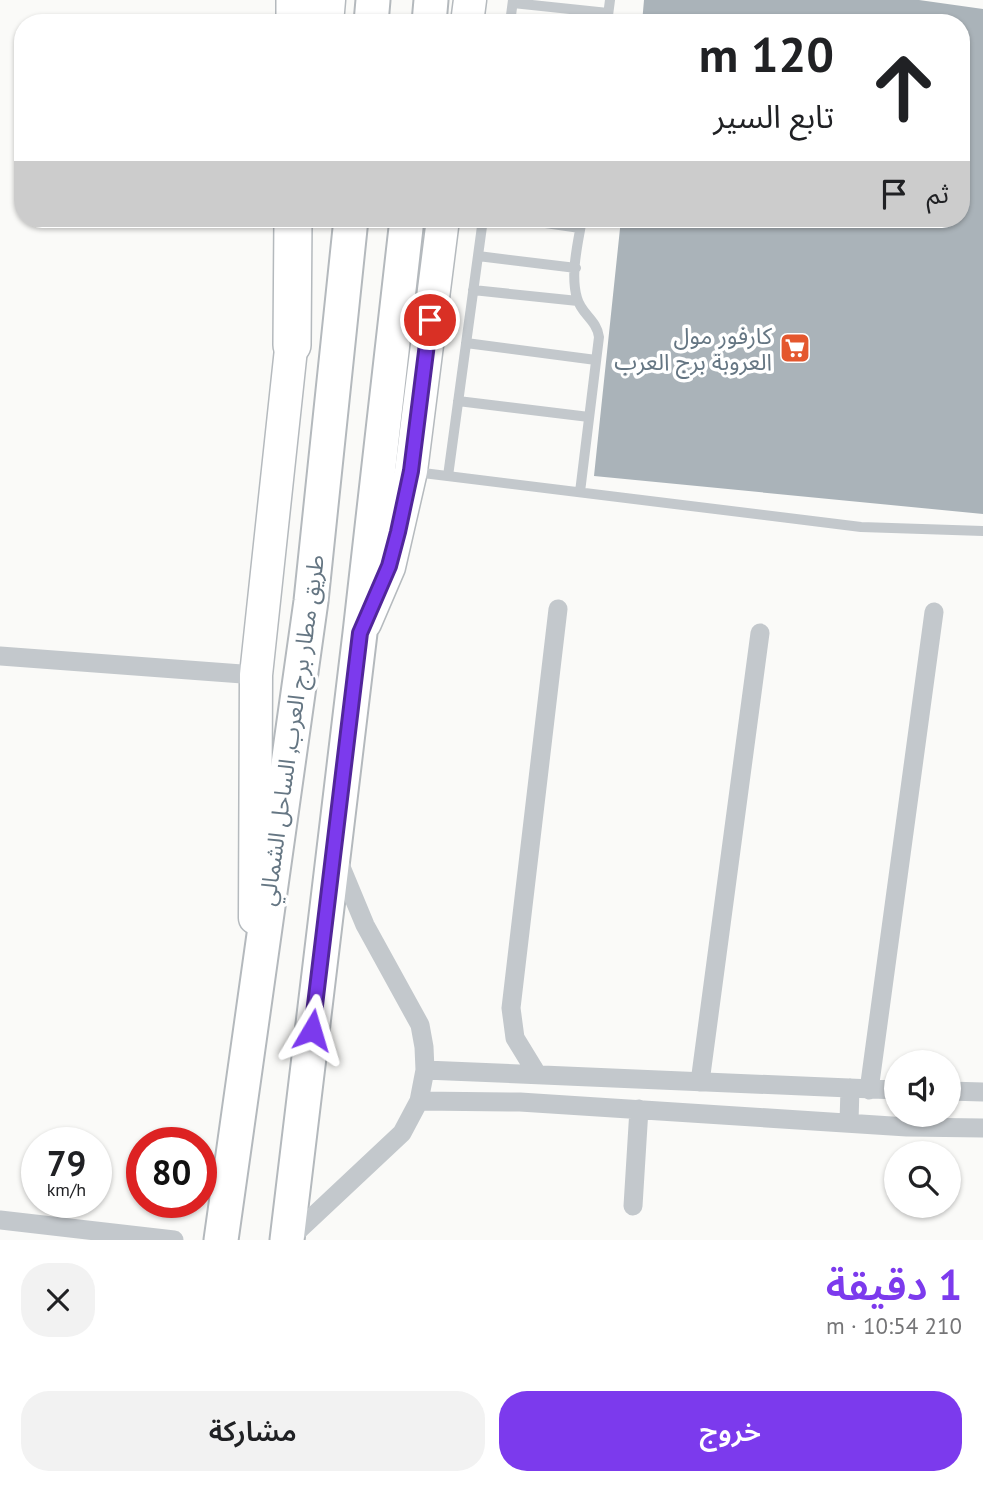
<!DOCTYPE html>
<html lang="ar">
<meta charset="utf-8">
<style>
:root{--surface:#fff;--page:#f2f2f2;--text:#202124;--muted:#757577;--accent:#7c3aed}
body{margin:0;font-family:"PT Sans","Noto Sans Arabic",sans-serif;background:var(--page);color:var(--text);direction:rtl;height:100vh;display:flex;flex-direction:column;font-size:26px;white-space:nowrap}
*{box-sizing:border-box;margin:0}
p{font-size:23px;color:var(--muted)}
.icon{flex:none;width:38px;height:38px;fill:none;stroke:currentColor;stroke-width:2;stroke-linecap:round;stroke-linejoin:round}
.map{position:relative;height:1240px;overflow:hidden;direction:ltr}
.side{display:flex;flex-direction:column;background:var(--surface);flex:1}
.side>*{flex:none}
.top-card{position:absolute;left:14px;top:14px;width:956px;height:214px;border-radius:28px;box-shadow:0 2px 5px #0004;direction:rtl;background:#fff;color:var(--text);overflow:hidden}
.controls{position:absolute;left:884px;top:1050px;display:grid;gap:14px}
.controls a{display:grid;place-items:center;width:77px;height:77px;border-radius:50%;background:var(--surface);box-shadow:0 2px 5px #0004;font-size:35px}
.speed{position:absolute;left:21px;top:1127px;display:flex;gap:14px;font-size:35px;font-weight:700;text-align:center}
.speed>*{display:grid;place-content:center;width:91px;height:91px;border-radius:50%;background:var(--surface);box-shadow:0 2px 5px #0004;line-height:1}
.speed small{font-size:18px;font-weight:400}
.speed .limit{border:10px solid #d22;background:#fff;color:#111}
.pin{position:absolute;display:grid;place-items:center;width:60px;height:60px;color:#fff;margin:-30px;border:4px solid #fff;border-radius:50%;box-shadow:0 2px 7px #0007}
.me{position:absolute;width:77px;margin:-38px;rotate:7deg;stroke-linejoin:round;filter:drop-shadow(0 0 5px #0008)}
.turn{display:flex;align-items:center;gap:24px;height:147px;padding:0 21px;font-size:32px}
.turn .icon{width:91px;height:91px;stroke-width:2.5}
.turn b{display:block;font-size:49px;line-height:60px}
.then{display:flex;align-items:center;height:66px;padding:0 21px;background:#0003;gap:14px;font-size:26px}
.round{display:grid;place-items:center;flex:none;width:74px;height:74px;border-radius:28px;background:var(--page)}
.summary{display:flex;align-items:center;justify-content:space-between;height:119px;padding:0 21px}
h1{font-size:42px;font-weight:600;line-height:52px;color:var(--accent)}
.primary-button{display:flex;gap:14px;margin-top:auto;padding:14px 21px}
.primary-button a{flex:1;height:80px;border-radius:28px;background:var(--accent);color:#fff;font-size:28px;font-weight:600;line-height:80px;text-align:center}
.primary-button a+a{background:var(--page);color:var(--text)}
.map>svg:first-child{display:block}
.building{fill:#aab3b9}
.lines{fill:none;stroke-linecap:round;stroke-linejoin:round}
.primary-casing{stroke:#b5babe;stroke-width:35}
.trunk-casing{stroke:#b4b9bd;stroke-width:37}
.motorway-casing{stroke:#b4b9bd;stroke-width:40}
.service{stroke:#c3c8cc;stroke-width:10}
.minor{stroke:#c3c8cc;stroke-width:19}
.primary{stroke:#fff;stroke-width:32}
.trunk{stroke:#fff;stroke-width:33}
.motorway{stroke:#fff;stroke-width:37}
.route-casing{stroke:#51269a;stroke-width:18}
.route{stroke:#7c3aed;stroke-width:12}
.labels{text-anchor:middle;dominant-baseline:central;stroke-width:7;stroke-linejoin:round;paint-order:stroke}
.poi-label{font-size:23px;fill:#657683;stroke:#fff;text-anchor:end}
.street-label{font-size:23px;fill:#657683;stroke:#fff}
</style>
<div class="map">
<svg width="983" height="1240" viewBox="0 0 983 1240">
<rect width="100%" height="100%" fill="#fafaf8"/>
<path class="building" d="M644,0H919L983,9V514L594,476L621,219H961V23H642Z"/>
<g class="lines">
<g class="primary-casing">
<path id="primary" d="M327,23L329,0
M467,23L470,0
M365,623L389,567L411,471L443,219
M255,918L256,675L294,321"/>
</g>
<g class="trunk-casing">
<path id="trunk" d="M371,23L373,0
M429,23L431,0
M221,1240L311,601L351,219
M287,1240L360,633L407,219"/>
</g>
<g class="motorway-casing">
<path id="motorway" d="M295,23V0
M292,345L293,219"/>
</g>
<path class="service" d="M513,3L608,13
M510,23L513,0
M607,23L610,0
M518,219L580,228
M478,256L576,268
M473,290L578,301
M466,343L596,360
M458,401L589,417
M415,472L861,527L983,531
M448,476L483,219
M580,492L599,337C597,320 581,314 577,298C570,274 578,243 582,219"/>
<path class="minor" d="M0,656L256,675
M425,1070L896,1090
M537,1074L515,1038L511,1008L558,609
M700,1082L760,633
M869,1090L934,612
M948,1091L983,1092
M419,1101L520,1102L907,1127L983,1128
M849,1122L850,1088
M633,1206L639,1109
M0,1220L174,1240
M288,1240L402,1133L419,1101L425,1070L424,1047L420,1025L365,925L338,860"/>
<use href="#primary" class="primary"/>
<use href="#trunk" class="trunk"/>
<use href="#motorway" class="motorway"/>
</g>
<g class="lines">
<g class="route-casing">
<path id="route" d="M312,1030L360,633L389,566L398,532L411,471L430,320"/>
</g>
<use href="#route" class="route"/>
</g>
<defs>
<g id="supermarket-square" transform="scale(1.575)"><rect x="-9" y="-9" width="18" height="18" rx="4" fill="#e4572e" stroke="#fff"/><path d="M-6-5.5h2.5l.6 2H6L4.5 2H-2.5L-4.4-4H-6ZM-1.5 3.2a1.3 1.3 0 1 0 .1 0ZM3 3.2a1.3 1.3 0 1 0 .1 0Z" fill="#fff"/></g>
</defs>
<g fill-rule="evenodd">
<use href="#supermarket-square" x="795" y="348"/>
</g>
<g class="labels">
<g class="poi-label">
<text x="772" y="335">كارفور مول<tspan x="772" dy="26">العروبة برج العرب</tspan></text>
</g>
<g class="street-label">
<text transform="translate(291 730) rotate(-82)">طريق مطار برج العرب, الساحل الشمالي</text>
</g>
</g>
</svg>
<div class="controls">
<a><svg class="icon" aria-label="sound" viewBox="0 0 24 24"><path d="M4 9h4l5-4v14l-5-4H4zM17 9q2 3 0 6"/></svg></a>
<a><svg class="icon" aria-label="search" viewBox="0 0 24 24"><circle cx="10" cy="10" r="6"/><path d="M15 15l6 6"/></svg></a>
</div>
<div class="speed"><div>79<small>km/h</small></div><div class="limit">80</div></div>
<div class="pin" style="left:430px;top:320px;background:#d93025"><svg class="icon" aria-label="arrive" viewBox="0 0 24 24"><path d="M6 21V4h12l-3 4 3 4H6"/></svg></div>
<svg class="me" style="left:312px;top:1030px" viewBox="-20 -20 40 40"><path d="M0-17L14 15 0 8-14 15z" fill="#7c3aed" stroke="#fff" stroke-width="4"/></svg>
<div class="top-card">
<div class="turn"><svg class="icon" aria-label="ahead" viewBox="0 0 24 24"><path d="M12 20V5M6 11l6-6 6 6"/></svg><div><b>120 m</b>تابع السير</div></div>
<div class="then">ثم<svg class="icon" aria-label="arrive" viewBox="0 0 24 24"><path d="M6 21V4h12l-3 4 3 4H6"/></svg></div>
</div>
</div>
<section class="side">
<div class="summary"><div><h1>1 دقيقة</h1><p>210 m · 10:54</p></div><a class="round"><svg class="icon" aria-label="close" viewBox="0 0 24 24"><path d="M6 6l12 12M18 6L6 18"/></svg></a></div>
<div class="primary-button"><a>خروج</a><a>مشاركة</a></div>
</section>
